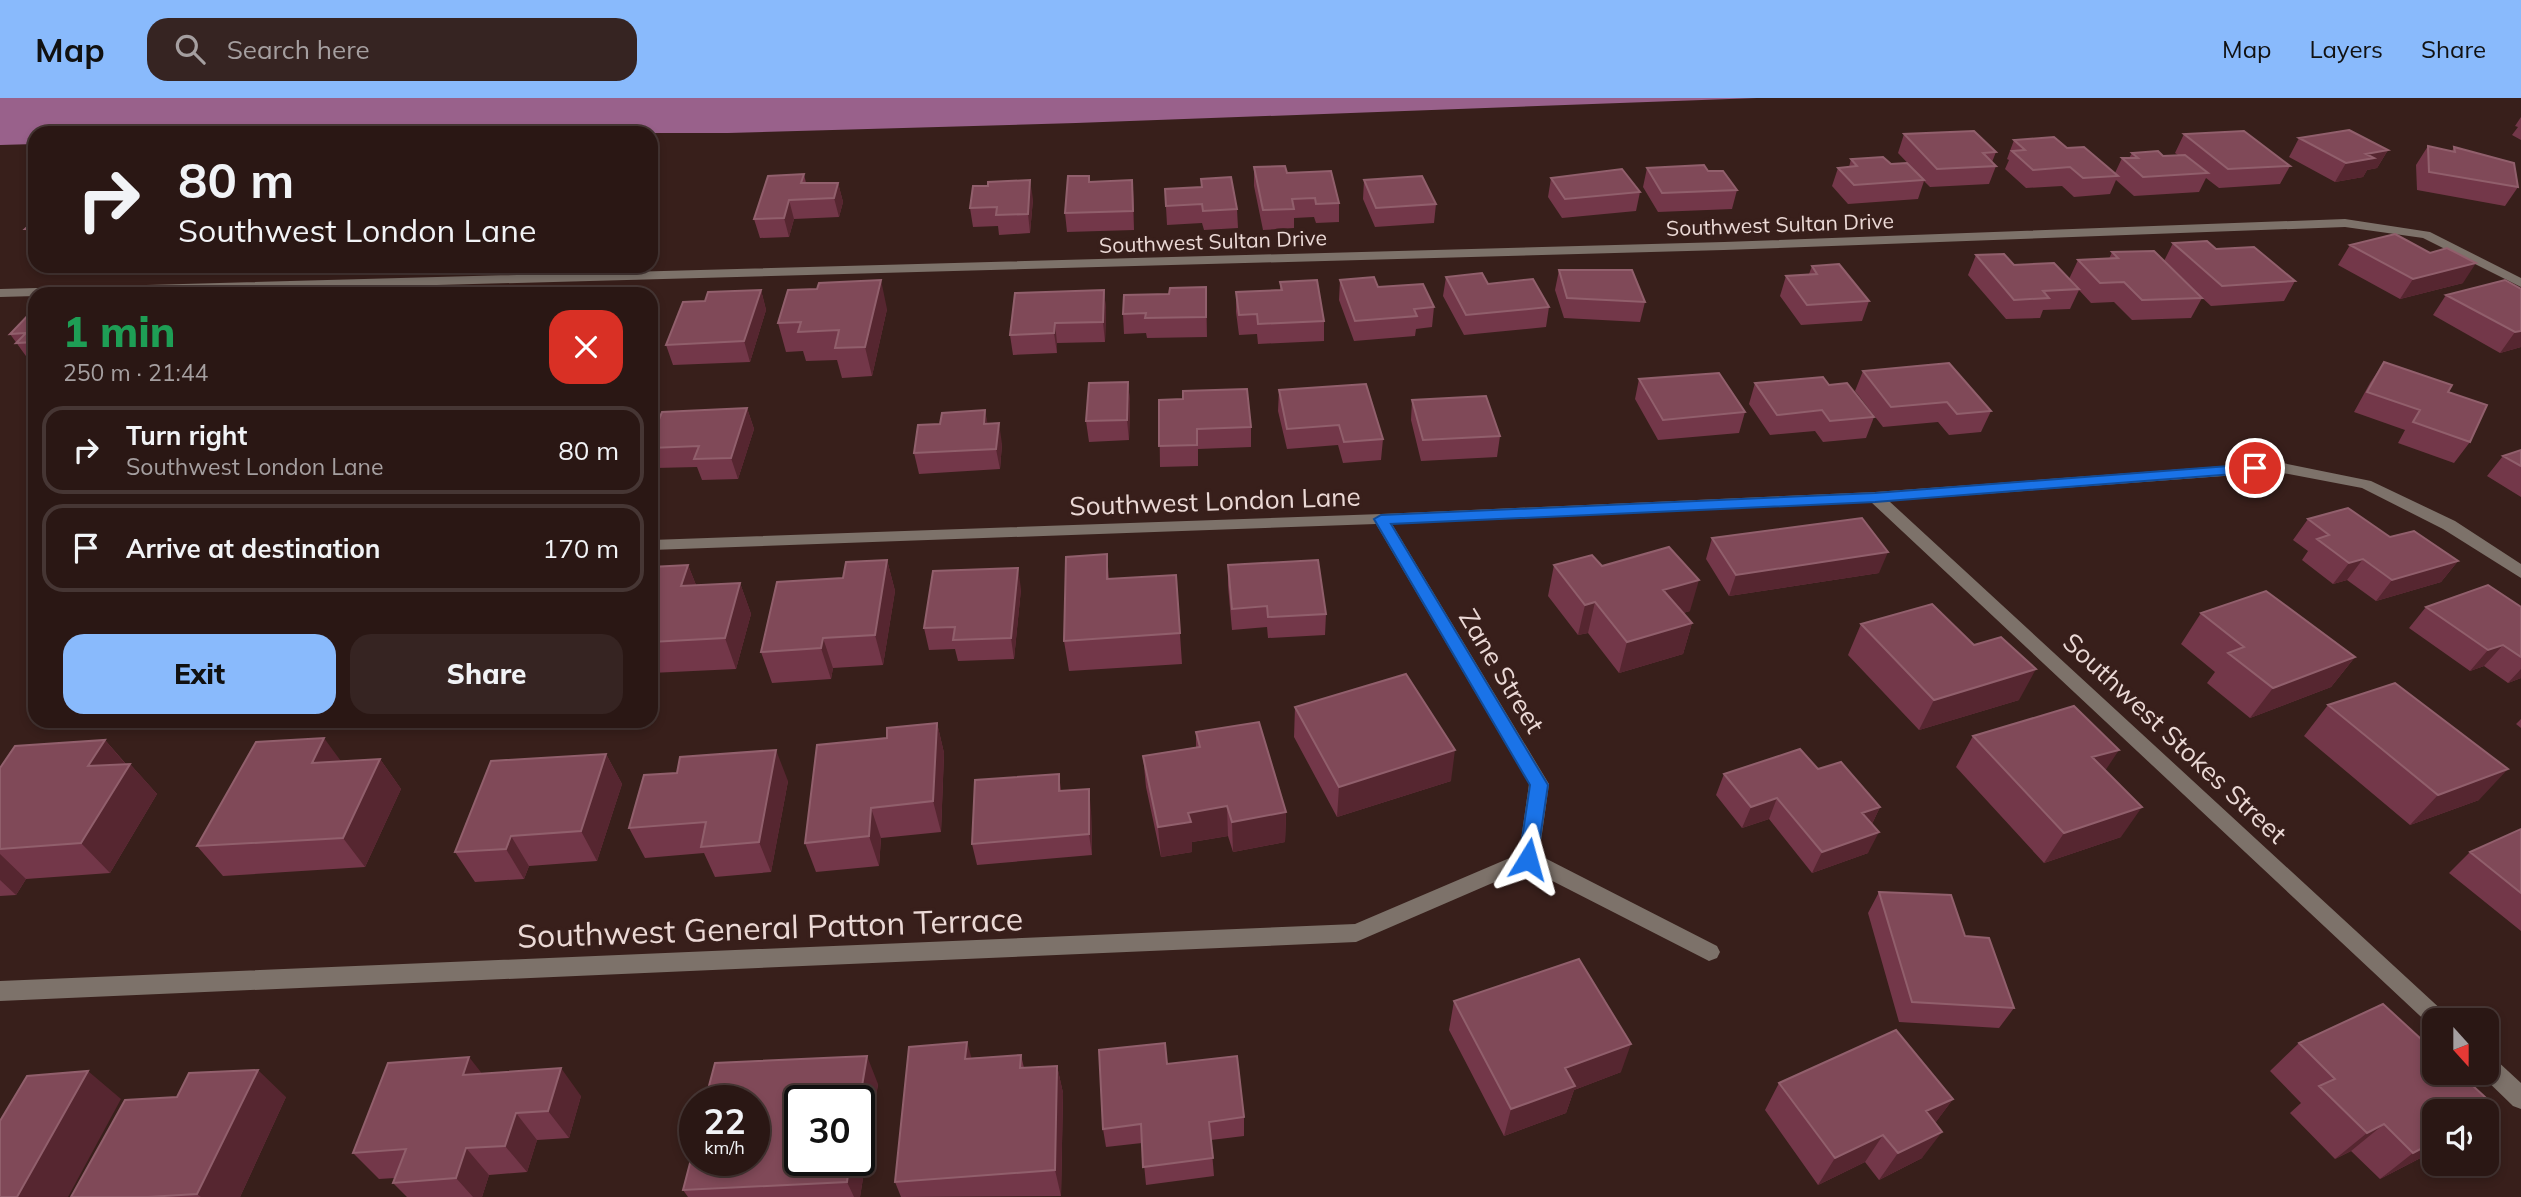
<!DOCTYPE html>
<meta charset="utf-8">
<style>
:root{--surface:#2a1714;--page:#362422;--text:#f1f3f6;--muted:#a59fa0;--line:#463634;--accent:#89bafc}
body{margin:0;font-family:Mulish,sans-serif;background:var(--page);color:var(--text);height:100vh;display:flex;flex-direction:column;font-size:26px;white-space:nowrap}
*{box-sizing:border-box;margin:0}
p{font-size:23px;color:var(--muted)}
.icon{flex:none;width:38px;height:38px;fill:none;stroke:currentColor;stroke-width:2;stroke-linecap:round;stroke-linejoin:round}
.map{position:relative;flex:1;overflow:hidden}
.panel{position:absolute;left:28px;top:189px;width:630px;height:441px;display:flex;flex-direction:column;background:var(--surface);border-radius:21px;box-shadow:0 4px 10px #0003,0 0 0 2px var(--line)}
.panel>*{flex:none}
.hud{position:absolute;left:28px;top:28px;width:630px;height:147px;border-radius:21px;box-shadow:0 4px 10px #0003,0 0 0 2px var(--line);background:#2a1714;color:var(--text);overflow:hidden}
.needle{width:46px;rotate:159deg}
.buttons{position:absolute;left:2422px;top:910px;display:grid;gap:14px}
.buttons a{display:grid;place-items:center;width:77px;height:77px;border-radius:14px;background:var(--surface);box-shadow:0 4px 10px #0003,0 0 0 2px var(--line);font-size:35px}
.speed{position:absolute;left:679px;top:987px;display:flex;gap:14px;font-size:35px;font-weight:700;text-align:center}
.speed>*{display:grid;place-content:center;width:91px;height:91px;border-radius:50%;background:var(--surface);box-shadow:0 4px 10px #0003,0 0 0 2px var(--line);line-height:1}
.speed small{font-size:18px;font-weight:400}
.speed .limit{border:4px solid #111;border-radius:10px;background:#fff;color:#111}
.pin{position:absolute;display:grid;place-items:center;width:60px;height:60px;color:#fff;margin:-30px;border:4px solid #fff;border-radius:50%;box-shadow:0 2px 7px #0007}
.me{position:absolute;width:77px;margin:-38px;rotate:8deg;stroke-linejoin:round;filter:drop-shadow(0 0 5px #0008)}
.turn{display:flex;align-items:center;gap:24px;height:147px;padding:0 35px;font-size:32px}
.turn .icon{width:91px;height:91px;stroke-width:2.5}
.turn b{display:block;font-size:49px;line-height:60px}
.round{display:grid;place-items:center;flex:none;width:74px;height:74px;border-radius:21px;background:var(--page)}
.head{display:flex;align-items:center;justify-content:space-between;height:119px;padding:0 35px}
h1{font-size:42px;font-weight:800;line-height:52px;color:#1e9e55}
.button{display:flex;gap:14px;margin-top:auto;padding:14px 35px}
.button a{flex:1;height:80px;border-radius:21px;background:var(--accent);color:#111;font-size:28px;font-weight:800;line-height:80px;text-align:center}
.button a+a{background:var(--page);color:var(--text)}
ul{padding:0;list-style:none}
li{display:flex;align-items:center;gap:21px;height:88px;margin:0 14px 10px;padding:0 21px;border:4px solid var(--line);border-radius:21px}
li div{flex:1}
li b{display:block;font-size:26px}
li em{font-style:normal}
header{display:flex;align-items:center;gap:42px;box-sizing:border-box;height:98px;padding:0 35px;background:var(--accent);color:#111}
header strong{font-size:33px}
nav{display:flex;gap:38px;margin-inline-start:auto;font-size:24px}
.search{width:490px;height:63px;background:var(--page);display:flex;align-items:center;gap:18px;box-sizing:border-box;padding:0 24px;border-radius:21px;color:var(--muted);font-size:26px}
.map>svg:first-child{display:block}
.water{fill:#99618b}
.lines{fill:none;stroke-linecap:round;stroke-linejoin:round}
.minor{fill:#7d726a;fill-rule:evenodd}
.wall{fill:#733749}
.shaded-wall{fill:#562630}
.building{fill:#804958;stroke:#915f6c;stroke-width:2}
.route{fill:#1a73e8;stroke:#114b97;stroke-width:2}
.labels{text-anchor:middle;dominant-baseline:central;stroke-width:7;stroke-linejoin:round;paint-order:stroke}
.far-street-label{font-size:21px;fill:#ebd9d6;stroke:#381f1b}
.street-label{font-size:26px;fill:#ebd9d6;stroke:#381f1b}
.near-street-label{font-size:32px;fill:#ebd9d6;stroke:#381f1b}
</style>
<header>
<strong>Map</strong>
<div class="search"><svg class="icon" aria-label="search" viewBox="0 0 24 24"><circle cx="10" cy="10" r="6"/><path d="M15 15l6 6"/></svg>Search here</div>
<nav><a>Map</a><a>Layers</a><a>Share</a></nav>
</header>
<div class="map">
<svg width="2521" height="1099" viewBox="0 0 2521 1099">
<rect width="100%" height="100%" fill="#381f1b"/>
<path class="water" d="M0,0H1757L1076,25L728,35H35V46L0,47Z"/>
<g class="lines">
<path class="minor" d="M2345,121L2430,134L2521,180V189L2423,140L2345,129L1724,152L0,199V191L1724,144Z
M2278,364L2371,383L2455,423L2521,466V480L2443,431L2362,390L2278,374L1889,403L2445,915L2448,922H2434V931L1871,404L1392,426L1549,686L1539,757L1717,848L1720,854L1717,860L1709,863L1527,770L1356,844L0,903V883L1355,826L1519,756L1529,686L1376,426L651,452V442L1381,416L1875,394Z
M2487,958L2495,961L2521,985V1011L2513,1008L2479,975H2487Z"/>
</g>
<path class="wall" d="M2521,19V42L2512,37L2518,29L2515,28Z
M1904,36L1996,54L1992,64L1996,68L1989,86L1930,89L1924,83L1918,101L1848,106L1832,88L1838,70L1849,69L1851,61L1891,66L1919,77L1898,55Z
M2184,36L2290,68L2280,86L2219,90L2206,80L2199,94L2134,98L2116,82L2110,96L2074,99L2062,88L2026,90L2005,71L2009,62L2007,61L2014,42L2067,50L2115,75L2122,60H2129L2132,55L2163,58L2178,57L2175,55Z
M2299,40L2388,52L2377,70L2367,72L2363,79L2335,84L2289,59Z
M2428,48L2452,53L2454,49L2518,89L2505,108L2417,92L2416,67Z
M1254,69L1287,75L1339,105V124L1316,125L1314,119L1294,120V130L1263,132L1254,88Z
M1647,70L1708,73L1737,92L1732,111L1658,114L1643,89Z
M804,76L806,85H838L843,104L839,119L794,121L789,139L760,140L754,121Z
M1089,78L1090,84L1134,101V132L1067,134L1065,115Z
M1551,80L1640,94L1636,113L1562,120L1548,99Z
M1201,81L1237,111L1238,130L1204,132L1202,125L1167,127L1165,91L1201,89Z
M1364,82L1436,106L1434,125L1375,129L1363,101Z
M1033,101L1030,135L999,137L998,128L973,129L970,110Z
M35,122V146L25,131Z
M2173,145L2216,151L2295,183L2284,203L2211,208L2197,195L2202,200L2191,220L2132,222L2114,204L2091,205L2079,192L2070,211L2043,212L2040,220L2006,221L1968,177L1976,157L2069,181L2078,162L2109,161L2112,154L2164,163Z
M2350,147L2463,185L2400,201L2338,167Z
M1812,168L1869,203L1862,223L1801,227L1780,198L1786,178L1809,176Z
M1559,172L1645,204L1640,224L1564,220L1555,192Z
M1446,179L1488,186L1549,209L1546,229L1464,237L1443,198Z
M1340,182L1378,189L1434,209L1432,229L1416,231L1415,238L1354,243L1339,202Z
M1280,184L1324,223V243L1258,246L1257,236L1239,237L1236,214V194L1280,192Z
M1206,189L1207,239L1147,240L1146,235L1124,236L1123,216L1169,196Z
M2521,191V249L2500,255L2433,217L2446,197Z
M761,192L766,212L750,264L673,267L666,247L705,203Z
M1104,192L1106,212L1105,244L1057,245V255L1013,257L1010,237Z
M35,210V265H31L10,236Z
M887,211L872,278L842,280L837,262L806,263L803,253L786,254L778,225Z
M2384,264L2448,294L2470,344L2454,365L2398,345L2405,332L2354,314L2370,285Z
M1863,273L1991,313L1981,334L1949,337L1938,324L1883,329L1855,293Z
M1639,281L1745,314L1739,335L1658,342L1635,301Z
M1128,284L1130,304L1129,342L1089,344L1086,323Z
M1755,285L1829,287L1874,319L1866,340L1823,344L1815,333L1770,337L1749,306Z
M1279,292L1383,341L1381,362L1343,365L1338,347L1287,351L1278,313Z
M1159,302L1251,329V349L1198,351V368L1160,369Z
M1412,302L1500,338L1497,359L1421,363L1411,322Z
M747,310L754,331L738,381L702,382L697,369L655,370L651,359V341Z
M985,312L987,326L1002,346L1000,371L919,376L914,355L940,326Z
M2521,352V399L2487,378L2503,358Z
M2308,421L2390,439L2458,463L2441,484L2376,503L2347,482L2333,486L2302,462L2308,453L2293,442Z
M1712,440L1879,475L1729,498L1706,461Z
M1107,456L1109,481L1176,477L1182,566L1069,573L1064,543Z
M887,462L895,493L883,567L833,570L831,581L772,585L761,554L843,480Z
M688,467L696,487L740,485L751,516L736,571L651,575V469Z
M1228,467L1326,516L1325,537L1268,540L1267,529L1232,532L1228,488Z
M1554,467L1602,468L1690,513L1683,515L1692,525L1683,556L1619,575L1588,535L1578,537L1548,498Z
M1021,491L1014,561L958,563L955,551L929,552L924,530Z
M2426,509H2521V580L2508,585L2484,568L2470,573L2409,530Z
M2201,515L2355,559L2331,589L2250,620L2207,585L2215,574L2181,546Z
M1861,526L2019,602L1919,632L1848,557Z
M2328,607L2479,702L2410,727L2304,638Z
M1295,609L1451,683L1337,719L1294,639Z
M2521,621V630L2516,626Z
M937,625L944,655L941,734L881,740L879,768L816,774L805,745L887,640Z
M1196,634L1286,714L1285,744L1233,754L1228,738L1192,744V754L1161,759L1146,689L1143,658L1196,649Z
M1973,638L2105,672L2121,739L2044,765L1956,669Z
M105,642L126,666H130L157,696L110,775L26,781L16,797L0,798V670Z
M606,656L622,686L597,763L529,768L524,781L475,784L455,754Z
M380,661L401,691L365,769L223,778L197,748L341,663Z
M1818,671L1880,709L1872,726L1868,755L1812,775L1769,721L1742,730L1716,697L1724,676Z
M677,675L788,683L771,774L715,779L704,755L645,760L629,730Z
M1059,676L1061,693L1091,712L1092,757L977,767L972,746Z
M2521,731V833L2449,775L2470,754Z
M1879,794L1965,838L2014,910L1999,930L1899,924L1868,815Z
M1454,903L1621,974L1574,992L1566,1015L1504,1038L1449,932Z
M2299,945L2434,1013V1053L2380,1081L2351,1053L2335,1061L2290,1015L2301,1005L2270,973Z
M1021,957L1024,970L1057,968L1063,995L1061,1098L901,1099L895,1084L971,960Z
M1167,966L1244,1019V1038L1211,1042L1214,1078L1146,1087L1142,1045L1106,1049L1103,1031Z
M483,976L581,998L569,1040L537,1042L527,1074L489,1077L482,1099H407L393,1085L395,1080L379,1081L353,1055Z
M1779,985L1953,1001L1935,1025L1922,1060L1879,1082L1865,1064L1818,1087L1765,1012Z
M878,986L860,1099H688L683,1092Z
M286,999L240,1099H71Z"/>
<path class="shaded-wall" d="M2388,52L2377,70L2367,72L2363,79L2335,84L2346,65L2366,56Z
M1030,82L1033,101L1030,135L1028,116Z
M1132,82L1134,101V132L1133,113Z
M838,85L843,104L839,119L834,100Z
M789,102L794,121L789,139L784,120Z
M2476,165L2463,185L2400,201L2413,181Z
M881,182L887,211L872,278L865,249Z
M761,192L766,212L750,264L744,243Z
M1104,192L1106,212L1105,244L1103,224Z
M1055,225L1057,245V255L1054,235Z
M2521,233V249L2500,255L2515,234Z
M1128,284L1130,304L1129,342L1127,322Z
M747,310L754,331L738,381L731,360Z
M985,312L989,333L984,326Z
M999,325L1002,346L1000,371L996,351Z
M1888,454L1879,475L1729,498L1736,477Z
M2363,461L2347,482L2333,486L2349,465Z
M887,462L895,493L883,567L875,537Z
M2458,463L2441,484L2376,503L2392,482Z
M688,467L700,497L681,488Z
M1018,470L1021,491L1014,561L1011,540Z
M1699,482L1690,513L1655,523L1663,492Z
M740,485L751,516L736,571L725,540Z
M1595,504L1588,535L1578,537L1585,507Z
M1692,525L1683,556L1619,575L1627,544Z
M823,540L833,570L831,581L821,550Z
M2503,547L2484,568L2470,573L2488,552Z
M2355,559L2331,589L2250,620L2273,590Z
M2036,571L2019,602L1919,632L1934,602Z
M2521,571V580L2508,585Z
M937,625L944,655L941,734L933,703Z
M324,640L346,670L312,665Z
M105,642L128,669L130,666L157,696L110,775L81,745L88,668Z
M776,652L788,683L771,774L759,744Z
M1455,652L1451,683L1337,719L1339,689Z
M2119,652L2099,682L2092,659Z
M606,656L622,686L597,763L581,733Z
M380,661L401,691L365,769L343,740Z
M2508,671L2479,702L2410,727L2438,697Z
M1089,691L1091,712L1092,757L1089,736Z
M1777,700L1769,721L1742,730L1751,709Z
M1227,708L1228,738L1192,744V754L1161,759L1158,729L1188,715Z
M1880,709L1870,730L1862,715Z
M2142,709L2121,739L2044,765L2064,735Z
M871,710L881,740L879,768L869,738Z
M1286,714L1285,744L1233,754L1232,724Z
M1879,734L1868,755L1812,775L1822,754Z
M511,738L529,768L524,781L506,751Z
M0,756L26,781L16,797L0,782Z
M967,944L975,972L965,961Z
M1631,946L1621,974L1574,992L1566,1015L1504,1038L1511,1011L1565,970Z
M867,958L878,986L860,1099H854L847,1084L850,1062H859V1006Z
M469,959L491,987L463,977Z
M1057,968L1063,995L1061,1098L1055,1072Z
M561,970L581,998L569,1040L548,1013Z
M258,972L286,999L240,1099H201L197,1096Z
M88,973L121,1001L68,1099H17Z
M1953,1001L1933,1028L1926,1013Z
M516,1015L537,1042L527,1074L505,1048Z
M2384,1026L2351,1053L2335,1061L2367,1035Z
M1942,1034L1922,1060L1879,1082L1898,1055Z
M1883,1037L1865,1064L1818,1087L1835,1060Z
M2434,1044V1053L2380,1081L2413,1055Z
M466,1050L489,1077L482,1099H473L456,1080Z"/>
<path class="building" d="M2349,32L2388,52L2366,56L2374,60L2346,65L2299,40Z
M1974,33L1996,54L1983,55L1996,68L1937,71L1904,36Z
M2244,33L2290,68L2228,71L2184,36Z
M2054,39L2067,50L2084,49L2118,78L2083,80L2070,69L2033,72L2012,53L2025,52L2014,42Z
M2428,48L2455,54L2454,49L2514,65L2518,89L2429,74Z
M2158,53L2163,58L2185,57L2208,75L2143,79L2122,60H2138L2132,55Z
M1883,59L1891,66L1907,65L1924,82L1854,87L1838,70L1857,68L1851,61Z
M1704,67L1708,73H1723L1737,92L1662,95L1647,70Z
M1285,68L1287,75L1331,73L1339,105L1316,106L1315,100L1292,101L1294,111L1263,112L1254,69Z
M1622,71L1640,94L1565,101L1551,80Z
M804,76L801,85H838L834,100L789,102L784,120L754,121L768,78Z
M1068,78H1089V84L1132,82L1133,113L1065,115Z
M1422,78L1436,106L1376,110L1364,82Z
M1231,79L1237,111L1203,113L1202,106L1166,108L1165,91L1202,89L1201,81Z
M1030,82L1028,116L996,117L997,109L970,110L973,88H988V84Z
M35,122V131H25Z
M2395,136L2430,155L2447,150L2476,165L2413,181L2350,147Z
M2207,143L2216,151L2254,149L2295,183L2222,188L2173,145Z
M2154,153L2202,200L2142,202L2124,184L2100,185L2078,162L2118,160L2112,154Z
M2004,156L2014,167L2054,165L2079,191L2043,193L2049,200L2014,202L1976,157Z
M1839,166L1869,203L1807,207L1786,178L1817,176L1812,168Z
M1559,172H1632L1645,204L1567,200Z
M1482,175L1488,186L1533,181L1549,209L1466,217L1446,179Z
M1374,179L1378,189L1423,186L1434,209L1414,211L1417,218L1355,223L1340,182Z
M881,182L865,249L835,250L839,232L798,234L801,224L778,225L788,192L817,191L819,185Z
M1317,182L1324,223L1258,226L1257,216L1239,217L1236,194L1282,192L1280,184Z
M2505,182L2521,191V233L2515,234L2446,197Z
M1206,189V219L1145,220L1146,215L1123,216L1124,197L1169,196L1170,190Z
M761,192L744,243L666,247L683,204L705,203L708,194Z
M1104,192L1103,224L1055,225L1054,235L1010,237L1015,195Z
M35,210V244L16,245L26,235L10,236Z
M2384,264L2452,287L2448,294L2487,307L2470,344L2413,324L2420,312L2367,294Z
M1949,265L1991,313L1957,316L1947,304L1891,309L1863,273Z
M1719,275L1745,314L1663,322L1639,281Z
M1823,279L1829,287L1847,285L1874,319L1830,323L1822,312L1777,317L1755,285Z
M1128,284L1127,322L1086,323L1089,285Z
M1366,286L1383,341L1344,344L1339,327L1287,331L1279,292Z
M1247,291L1251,329L1197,331V347L1159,348V302L1183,301V293Z
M1486,298L1500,338L1423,342L1412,302Z
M747,310L731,360L694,361L699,348L651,350V341L662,314Z
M985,312L984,326L999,325L996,351L914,355L918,327L940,326L942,315Z
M2521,352V368L2503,358Z
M2348,410L2390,439L2414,433L2458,463L2392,482L2363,461L2349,465L2317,441L2329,437L2308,421Z
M1862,420L1888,454L1736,477L1712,440Z
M1669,449L1699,482L1663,492L1692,525L1627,544L1595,504L1585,507L1554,467L1592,457L1602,468Z
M1107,456V481L1176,477L1180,535L1064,543L1066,459Z
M887,462L875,537L823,540L821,550L761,554L777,484L843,480L846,464Z
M1318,462L1326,516L1268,519L1267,508L1232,511L1228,467Z
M688,467L681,488L740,485L725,540L651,544V469Z
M1018,470L1011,540L953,542L955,529L924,530L933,473Z
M2488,487L2521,509V559L2503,547L2488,552L2426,509Z
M2266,493L2355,559L2273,590L2228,555L2244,549L2201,515Z
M1932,506L1974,547L2001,539L2036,571L1934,602L1861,526Z
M1406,576L1455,652L1339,689L1295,609Z
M2395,585L2508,671L2438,697L2328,607Z
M2074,608L2119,652L2092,659L2142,709L2064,735L1973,638Z
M1259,624L1286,714L1232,724L1227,708L1188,715L1191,724L1158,729L1143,658L1200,649L1196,634Z
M937,625L933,703L871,710L869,738L805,745L817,647L887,640V630Z
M324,640L312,665L380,661L343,740L197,748L256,644Z
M105,642L88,668L130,666L81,745L0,751V670L15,648Z
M1800,651L1818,671L1841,664L1880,709L1862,715L1879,734L1822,754L1777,700L1751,709L1724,676Z
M776,652L759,744L701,749L706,724L629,730L644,677L677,675L680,659Z
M606,656L581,733L511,738L506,751L455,754L491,663Z
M1059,676V693L1089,691V736L972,746L975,682Z
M2521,731V795L2470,754Z
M1879,794L1951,797L1965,838L1989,840L2014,910L1912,904Z
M1579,861L1631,946L1565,970L1575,988L1511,1011L1454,903Z
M2383,906L2434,953V975H2459L2498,1011L2487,1017V1013H2434V1044L2413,1055L2384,1026L2367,1035L2319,988L2335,981L2299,945Z
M1896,932L1953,1001L1926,1013L1942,1034L1898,1055L1883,1037L1835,1060L1779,985Z
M967,944L965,961L1021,957L1020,970L1057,968L1055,1072L895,1084L909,949Z
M1165,945L1167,966L1237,958L1244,1019L1209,1024L1213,1060L1143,1069L1141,1026L1103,1031L1099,952Z
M867,958L859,1006V1003H800V1062H850L847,1084L683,1092L695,1046V1062H754V1003H705L715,965Z
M469,959L463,977L561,970L548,1013L516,1015L505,1048L466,1050L456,1080L393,1085L406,1051L353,1055L388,965Z
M258,972L197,1096L148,1099H71L125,1002L177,999L189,975Z
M88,973L17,1099H0V1023L27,978Z"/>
<path class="route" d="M2255,366L2262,370L2260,374L1875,404L1391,426L1548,687L1537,761L1528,768L1519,761L1530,687L1374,421L1381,417L1875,395Z"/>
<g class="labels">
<g class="far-street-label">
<text transform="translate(1780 126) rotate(-2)">Southwest Sultan Drive</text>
<text transform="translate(1213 143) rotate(-2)">Southwest Sultan Drive</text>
</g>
<g class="street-label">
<text transform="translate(1215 403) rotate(-2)">Southwest London Lane</text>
<text transform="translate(1502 573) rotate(59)">Zane Street</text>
<text transform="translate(2175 640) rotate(43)">Southwest Stokes Street</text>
</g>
<g class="near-street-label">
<text transform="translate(770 829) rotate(-2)">Southwest General Patton Terrace</text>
</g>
</g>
</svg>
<div class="buttons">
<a><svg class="needle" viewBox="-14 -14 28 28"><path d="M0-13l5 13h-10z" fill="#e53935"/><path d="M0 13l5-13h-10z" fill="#a59fa0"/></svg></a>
<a><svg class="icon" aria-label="sound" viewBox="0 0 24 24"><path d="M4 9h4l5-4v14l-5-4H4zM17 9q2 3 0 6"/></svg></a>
</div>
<div class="speed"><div>22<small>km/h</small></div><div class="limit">30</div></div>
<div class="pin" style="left:2255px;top:370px;background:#d93025"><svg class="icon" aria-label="arrive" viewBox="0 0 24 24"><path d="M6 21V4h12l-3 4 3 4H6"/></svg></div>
<svg class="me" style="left:1528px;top:761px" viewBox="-20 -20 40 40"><path d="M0-17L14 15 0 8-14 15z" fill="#1a73e8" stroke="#fff" stroke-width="4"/></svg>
<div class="hud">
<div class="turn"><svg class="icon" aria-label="right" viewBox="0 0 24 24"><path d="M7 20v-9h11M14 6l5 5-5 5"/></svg><div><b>80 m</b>Southwest London Lane</div></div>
</div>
<section class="panel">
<div class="head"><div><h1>1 min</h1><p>250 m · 21:44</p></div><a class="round" style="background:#d93025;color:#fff"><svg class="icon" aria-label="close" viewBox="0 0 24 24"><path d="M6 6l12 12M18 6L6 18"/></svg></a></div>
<ul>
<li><svg class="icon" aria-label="right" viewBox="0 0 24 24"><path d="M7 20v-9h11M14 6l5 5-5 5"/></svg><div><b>Turn right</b><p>Southwest London Lane</p></div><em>80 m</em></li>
<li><svg class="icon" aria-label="arrive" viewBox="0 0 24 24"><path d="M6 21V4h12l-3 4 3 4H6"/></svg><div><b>Arrive at destination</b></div><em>170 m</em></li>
</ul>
<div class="button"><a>Exit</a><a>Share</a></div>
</section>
</div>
